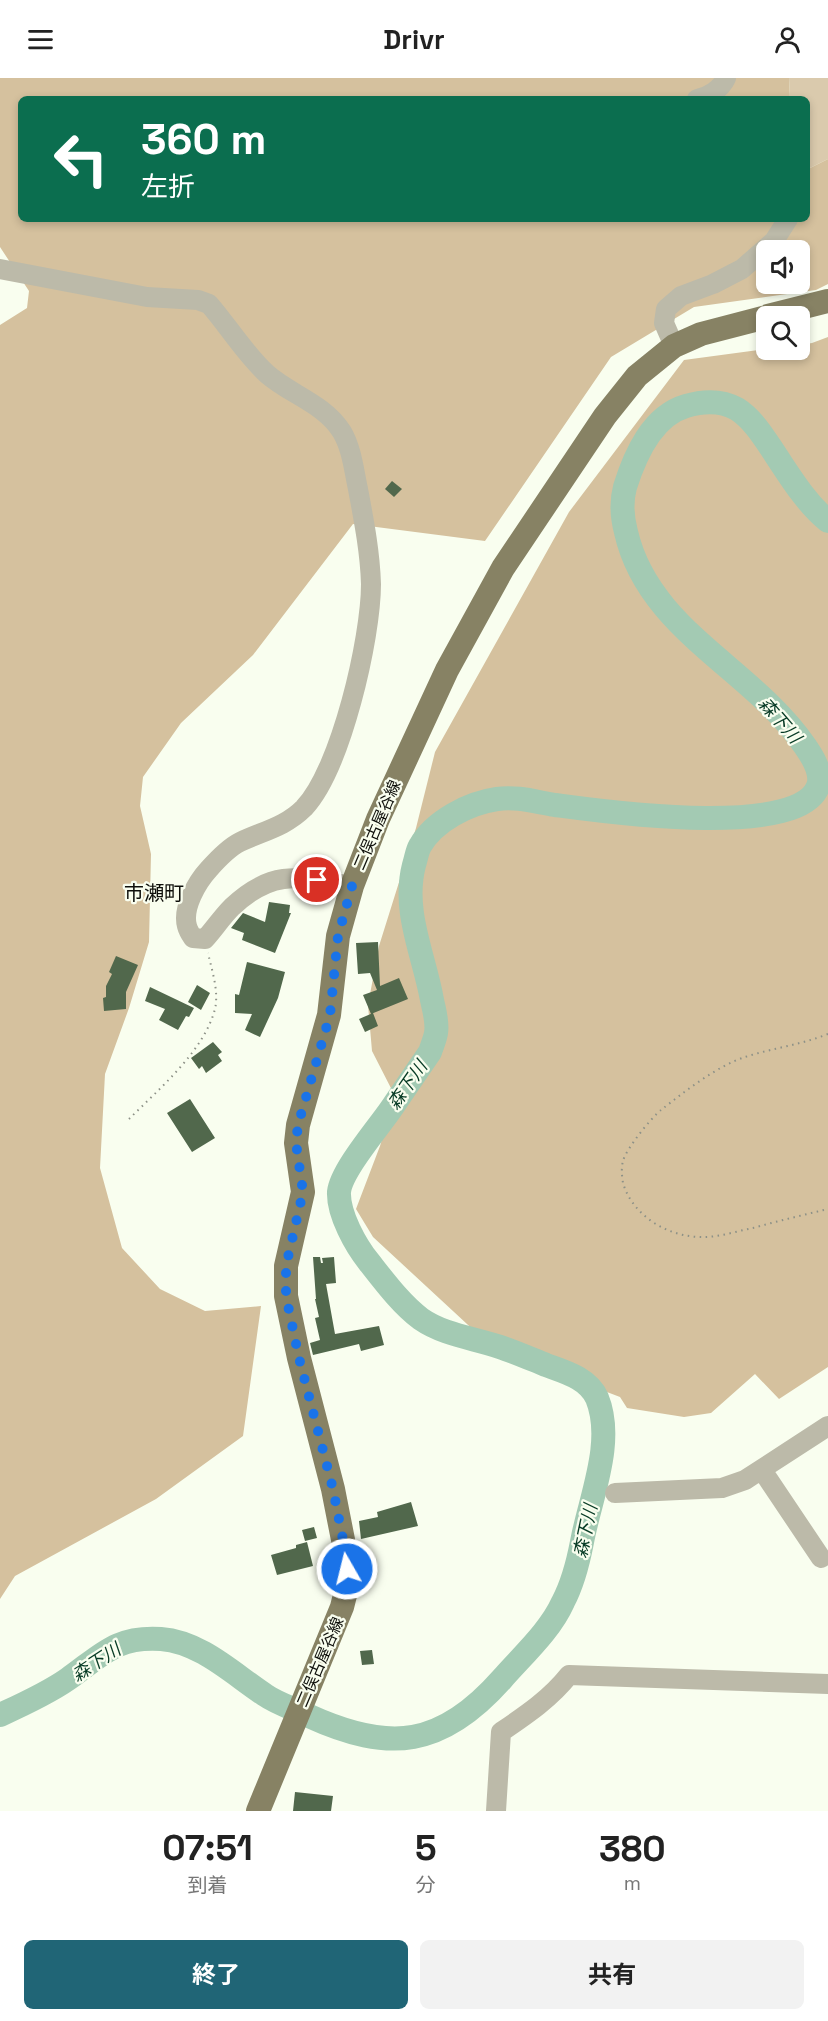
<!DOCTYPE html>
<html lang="ja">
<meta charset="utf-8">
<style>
:root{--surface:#fff;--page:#f2f2f2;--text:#222;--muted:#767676;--accent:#206576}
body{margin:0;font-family:"Space Grotesk","Noto Sans JP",sans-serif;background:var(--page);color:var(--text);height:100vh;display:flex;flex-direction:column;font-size:22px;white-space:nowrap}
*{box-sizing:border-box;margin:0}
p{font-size:20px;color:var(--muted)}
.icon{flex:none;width:33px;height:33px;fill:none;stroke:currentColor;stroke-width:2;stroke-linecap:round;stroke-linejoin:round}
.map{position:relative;height:1733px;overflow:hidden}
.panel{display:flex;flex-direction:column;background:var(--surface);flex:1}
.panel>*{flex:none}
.guide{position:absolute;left:18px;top:18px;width:792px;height:126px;border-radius:9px;box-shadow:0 3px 9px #0003;background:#0b6e4f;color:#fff;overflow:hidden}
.fabs{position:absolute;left:756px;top:162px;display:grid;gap:12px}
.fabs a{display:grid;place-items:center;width:54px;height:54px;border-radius:9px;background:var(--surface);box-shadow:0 3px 9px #0003;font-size:30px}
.pin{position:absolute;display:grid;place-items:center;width:51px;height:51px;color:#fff;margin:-26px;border:3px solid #fff;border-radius:50%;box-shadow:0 2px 6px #0007}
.me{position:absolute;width:66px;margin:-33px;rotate:352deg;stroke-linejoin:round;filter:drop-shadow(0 0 4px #0008)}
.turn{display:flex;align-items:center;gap:21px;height:126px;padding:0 24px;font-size:27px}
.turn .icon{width:78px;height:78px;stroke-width:2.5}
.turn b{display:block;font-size:42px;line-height:51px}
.eta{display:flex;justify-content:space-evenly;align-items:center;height:102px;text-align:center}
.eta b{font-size:36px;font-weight:700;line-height:42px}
.primary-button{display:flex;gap:12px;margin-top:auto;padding:12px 24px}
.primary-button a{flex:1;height:69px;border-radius:9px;background:var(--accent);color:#fff;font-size:24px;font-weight:700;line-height:69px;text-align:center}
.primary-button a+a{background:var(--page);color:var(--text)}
header{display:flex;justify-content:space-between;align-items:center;height:78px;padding:0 24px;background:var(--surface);font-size:27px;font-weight:700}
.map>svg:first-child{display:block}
.green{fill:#dacaad}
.forest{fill:#d5c19e;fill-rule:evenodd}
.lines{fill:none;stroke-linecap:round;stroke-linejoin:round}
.river{stroke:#a3cab3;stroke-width:24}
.building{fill:#51684c}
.path{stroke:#8d9187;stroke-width:2;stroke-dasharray:1.5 4.5;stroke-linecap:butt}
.minor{stroke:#bcbaa9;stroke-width:20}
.major{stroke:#878264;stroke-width:24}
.route{stroke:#1a73e8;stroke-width:10;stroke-dasharray:0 18}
.labels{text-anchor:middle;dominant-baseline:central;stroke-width:4.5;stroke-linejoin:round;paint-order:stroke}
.street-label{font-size:16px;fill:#0e0f0b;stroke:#f9feef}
.water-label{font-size:18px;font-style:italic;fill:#063a24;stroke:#f9feef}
.quarter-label{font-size:20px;fill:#0e0f0b;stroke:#f9feef}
</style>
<header><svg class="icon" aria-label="menu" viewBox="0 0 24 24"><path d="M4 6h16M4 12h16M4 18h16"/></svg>Drivr<svg class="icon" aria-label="person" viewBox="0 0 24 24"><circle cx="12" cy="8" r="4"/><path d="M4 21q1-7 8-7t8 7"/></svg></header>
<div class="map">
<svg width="828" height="1733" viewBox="0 0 828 1733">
<rect width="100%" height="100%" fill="#f9feef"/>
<path class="green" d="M789,0H828V81L808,91L807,21H790Z"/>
<path class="forest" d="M0,0H789L790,21H21V141H807V89L808,91L828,81V206L816,212L694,229L611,279L485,463L353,446L253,577L181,645L143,699L140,728L151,776L149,864L129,930L105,996L100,1090L122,1170L160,1211L205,1233L261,1228L243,1358L156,1421L15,1498L0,1521V247L27,230L29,213L0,169ZM766,172H800V206H766Z
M828,259V1289L779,1321L755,1296L711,1335L684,1339L627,1330L620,1319L494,1271L373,1159L356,1131L380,1068L395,1018L372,973L368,927L379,868L416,750L435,674L569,434L684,282L766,271L800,272V267L812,265Z"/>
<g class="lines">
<path class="river" d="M0,1637C22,1627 48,1615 68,1601C102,1577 116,1558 161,1561C201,1564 233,1596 265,1617C278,1626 295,1631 309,1638C390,1675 442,1669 502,1601C523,1577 550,1553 563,1524C573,1505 578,1485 582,1464C590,1420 615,1364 597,1320C588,1300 565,1294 546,1287C531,1281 515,1274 500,1269C474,1260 444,1257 421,1241C401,1226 384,1203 369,1184C356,1168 338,1136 339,1114C341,1093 378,1050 391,1031C404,1012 417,993 430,974C432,968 435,961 436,955C438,944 434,932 432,922C424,877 402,833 414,787C416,781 417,773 420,768C434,743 469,725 497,721C517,718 536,724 555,727C600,733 807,763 819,705C821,692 812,678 805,668C753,591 648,552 626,454C622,439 621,424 625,409C635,377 652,338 686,328C703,323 721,322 737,331C753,341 765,361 775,376C791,400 806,425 828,443"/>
</g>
<path class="building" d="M392,403L402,411L394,419L385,411Z
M269,824L290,827L289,835H291L275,875L242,862L244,855L231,850L243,835L265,844Z
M378,864L380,908L399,900L408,921L371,936L363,917L377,912L370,895L358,896L356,865Z
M116,878L138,887L126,914V931L104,933L103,920L106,919V908L112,896L109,894Z
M247,884L285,894L278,920L260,959L245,952L252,936L235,935V916L239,917Z
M197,907L210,915L201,932L188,924Z
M150,909L194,930L189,939L186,938L178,952L159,942L165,931L145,923Z
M373,935L378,948L365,954L359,941Z
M213,964L222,974L218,977L222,983L206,995L202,988L199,991L191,980Z
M190,1021L215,1060L192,1074L167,1035Z
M313,1179H320L321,1185H323L322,1180L334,1179L336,1205L326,1206L335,1256L379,1248L384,1267L361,1273L359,1266L313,1277L310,1265L320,1262L315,1240L319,1239L315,1221H316Z
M411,1424L418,1448L361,1461L359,1443L378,1439L377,1434Z
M314,1449L317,1460L305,1463L302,1452Z
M307,1464L313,1488L277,1497L271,1477L296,1470V1467Z
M372,1572L374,1586L362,1587L360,1573Z
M295,1714L333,1718L331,1733H293Z"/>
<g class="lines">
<path class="path" d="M828,956C800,967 773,970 745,979C717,988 684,1014 661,1032C651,1040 626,1071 623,1083C621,1090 622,1099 623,1105C633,1139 670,1160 704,1159C720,1159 737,1153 753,1150C778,1143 803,1137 828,1131
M129,1041C159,1011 204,973 215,931C219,913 212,893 208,875"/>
<path class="minor" d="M697,21C708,19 721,11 726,0
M0,191L147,219L198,222L209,226C229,249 245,276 267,296C291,317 325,326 342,354C352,371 354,393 358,411C364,443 370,474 371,506C371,560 341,691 304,730C285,749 263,753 240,764C230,769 217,782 209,791C197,804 182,830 187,848C188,852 191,857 193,860L205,861C214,851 222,839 232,829C273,790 300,799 352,808
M674,268L664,245L666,231L681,218L713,206L742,191L774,163L788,141
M762,1392L821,1480
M615,1415L722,1410L745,1402L828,1348
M496,1733L501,1654C526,1637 550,1621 569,1597L828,1606"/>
<path class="major" d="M768,238L828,223
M258,1733L342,1529L348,1505L346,1477L333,1411L299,1280L286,1218V1188L303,1114L296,1065L298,1047L329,937L338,858L352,808L378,741L447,592L503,490L605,338L637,298L674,268L701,256L766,239"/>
</g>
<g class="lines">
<path class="route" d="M317,802L352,808L338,858L330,937L298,1047L296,1065L303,1114L286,1188V1218L299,1280L333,1411L346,1477L347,1491"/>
</g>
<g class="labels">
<g class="street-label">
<text transform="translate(377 747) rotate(-67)">二俣古屋谷線</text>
<text transform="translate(320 1584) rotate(-67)">二俣古屋谷線</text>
</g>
<g class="water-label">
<text transform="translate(780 642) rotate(49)">森下川</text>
<text transform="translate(407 1007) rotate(-55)">森下川</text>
<text transform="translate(585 1453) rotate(-78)">森下川</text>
<text transform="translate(96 1584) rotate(-33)">森下川</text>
</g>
<g class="quarter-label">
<text x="154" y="815">市瀬町</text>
</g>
</g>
</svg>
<div class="fabs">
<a><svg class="icon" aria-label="sound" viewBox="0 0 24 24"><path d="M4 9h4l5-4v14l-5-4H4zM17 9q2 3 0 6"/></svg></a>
<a><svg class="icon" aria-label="search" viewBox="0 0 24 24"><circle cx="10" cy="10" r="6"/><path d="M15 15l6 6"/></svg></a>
</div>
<div class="pin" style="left:317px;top:802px;background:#d93025"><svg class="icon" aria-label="arrive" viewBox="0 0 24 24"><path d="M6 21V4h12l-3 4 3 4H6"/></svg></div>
<svg class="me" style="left:347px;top:1491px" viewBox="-20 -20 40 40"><circle r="17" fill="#1a73e8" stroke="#fff" stroke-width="3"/><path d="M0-11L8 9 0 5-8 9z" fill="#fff"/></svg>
<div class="guide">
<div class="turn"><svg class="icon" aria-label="left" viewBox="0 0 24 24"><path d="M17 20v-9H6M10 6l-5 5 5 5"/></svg><div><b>360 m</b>左折</div></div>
</div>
</div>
<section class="panel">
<div class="eta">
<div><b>07:51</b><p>到着</p></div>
<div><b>5</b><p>分</p></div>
<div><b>380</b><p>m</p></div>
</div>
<div class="primary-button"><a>終了</a><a>共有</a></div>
</section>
